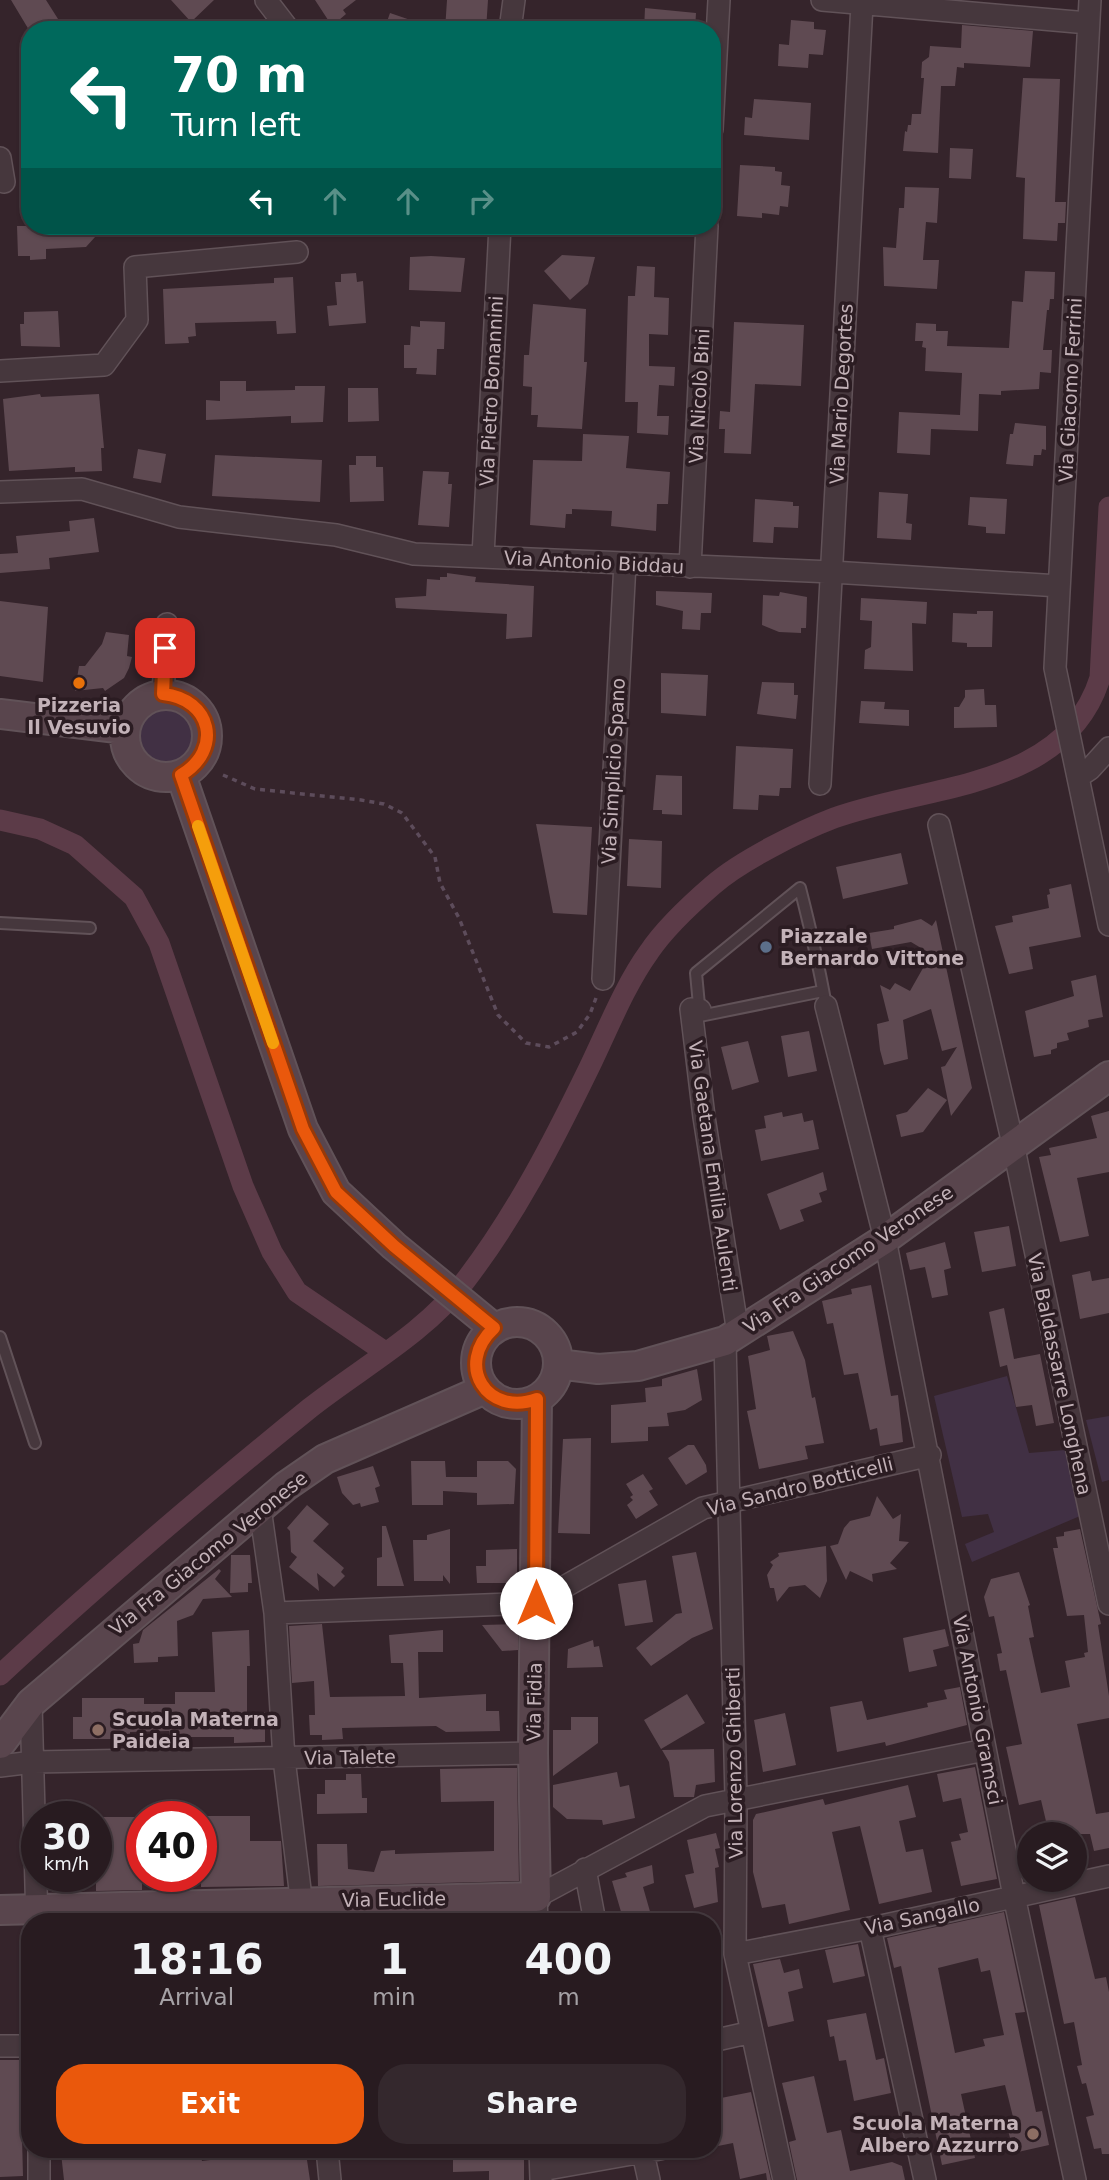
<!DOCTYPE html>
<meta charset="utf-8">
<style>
:root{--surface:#281b20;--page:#34282d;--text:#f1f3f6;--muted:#a5a1a5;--line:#44393e;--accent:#ea580c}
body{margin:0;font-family:"DejaVu Sans",sans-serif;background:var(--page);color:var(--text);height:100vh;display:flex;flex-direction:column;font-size:26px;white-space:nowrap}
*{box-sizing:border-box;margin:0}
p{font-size:23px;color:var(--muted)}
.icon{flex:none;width:38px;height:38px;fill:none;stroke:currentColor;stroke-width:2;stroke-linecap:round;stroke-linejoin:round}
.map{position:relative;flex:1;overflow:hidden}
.panel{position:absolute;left:21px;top:1913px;width:700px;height:245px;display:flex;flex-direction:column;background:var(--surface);border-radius:28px;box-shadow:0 2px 5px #0004,0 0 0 2px var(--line)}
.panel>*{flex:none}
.top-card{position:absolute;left:21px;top:21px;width:700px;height:214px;border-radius:28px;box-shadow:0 2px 5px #0004,0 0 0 2px var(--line);background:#00695c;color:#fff;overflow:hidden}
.tools{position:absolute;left:1017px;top:1822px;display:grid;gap:14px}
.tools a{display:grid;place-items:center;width:70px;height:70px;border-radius:50%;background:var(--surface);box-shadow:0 2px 5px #0004,0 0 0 2px var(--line);font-size:35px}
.speed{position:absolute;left:21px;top:1801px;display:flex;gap:14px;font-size:35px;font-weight:700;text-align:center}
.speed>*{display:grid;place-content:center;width:91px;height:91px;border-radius:50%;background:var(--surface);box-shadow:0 2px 5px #0004,0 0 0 2px var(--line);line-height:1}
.speed small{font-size:18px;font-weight:400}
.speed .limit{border:10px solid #d22;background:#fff;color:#111}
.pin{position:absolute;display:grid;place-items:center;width:60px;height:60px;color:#fff;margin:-30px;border-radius:14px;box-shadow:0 4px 10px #0006}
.me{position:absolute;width:77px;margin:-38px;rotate:0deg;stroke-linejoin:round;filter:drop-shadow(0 0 5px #0008)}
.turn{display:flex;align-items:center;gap:24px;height:147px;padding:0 35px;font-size:32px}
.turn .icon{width:91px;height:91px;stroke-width:2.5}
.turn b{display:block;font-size:49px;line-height:60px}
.lanes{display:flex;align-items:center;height:66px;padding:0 35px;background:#0003;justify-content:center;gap:35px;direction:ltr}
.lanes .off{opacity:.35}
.eta{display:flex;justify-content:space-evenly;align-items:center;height:119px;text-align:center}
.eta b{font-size:42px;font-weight:700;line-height:49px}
.action{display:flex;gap:14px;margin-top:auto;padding:14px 35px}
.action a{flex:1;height:80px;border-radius:28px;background:var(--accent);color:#fff;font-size:28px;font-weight:700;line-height:80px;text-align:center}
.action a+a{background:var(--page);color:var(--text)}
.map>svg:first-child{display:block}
.green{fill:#413044}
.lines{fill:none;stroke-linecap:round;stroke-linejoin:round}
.canal{stroke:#5c3b48;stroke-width:21}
.building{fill:#5f4a52;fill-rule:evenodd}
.lane-casing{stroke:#615258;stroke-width:14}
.street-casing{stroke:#615258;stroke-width:24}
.secondary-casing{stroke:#615258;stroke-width:32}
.path{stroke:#5d4c5b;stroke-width:3.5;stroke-dasharray:5 5;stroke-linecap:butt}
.lane{stroke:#46373d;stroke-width:10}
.street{stroke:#46373d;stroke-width:21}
.secondary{stroke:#59454d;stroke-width:28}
.route-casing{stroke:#983908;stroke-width:18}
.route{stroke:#ea580c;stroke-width:12}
.slow{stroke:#f59e0b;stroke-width:12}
.food-dot{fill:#e8710a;stroke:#2b1c22;stroke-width:2.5}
.service-dot{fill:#5c6f8a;stroke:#2b1c22;stroke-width:2.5}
.education-dot{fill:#8d6e63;stroke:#2b1c22;stroke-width:2.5}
.labels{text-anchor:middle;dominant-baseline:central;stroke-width:7;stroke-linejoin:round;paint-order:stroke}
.street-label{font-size:19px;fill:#c3b2b8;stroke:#2b1c22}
.poi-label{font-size:19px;font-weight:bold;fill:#c3b2b8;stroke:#2b1c22;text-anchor:start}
</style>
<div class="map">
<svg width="1109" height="2180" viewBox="0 0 1109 2180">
<rect width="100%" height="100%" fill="#35242b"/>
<path class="green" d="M135 736a31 31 0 1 1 62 0a31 31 0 1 1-62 0Z
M1007,1376L1029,1453L1065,1450L1080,1516L972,1562L965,1544L994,1532L988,1514L962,1517L934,1396Z
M1109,1416V1480L1102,1482L1086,1420Z"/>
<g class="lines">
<path class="canal" d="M0,820L40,829L75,845L134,897L159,943L243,1186L272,1252L297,1292L385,1352
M0,1675C100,1582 204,1494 310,1408C362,1367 424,1334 465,1281C515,1216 553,1142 589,1068C607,1031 625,985 649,952C665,928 691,904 713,885C740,861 800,831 834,818C927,784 1065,790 1100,678L1109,507"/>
</g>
<path class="building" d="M11,0H46L65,30H29Z
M171,0H214L191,22Z
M315,0H356L343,10L346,14L332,26Z
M447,0H488L486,30H445Z
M645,8L696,13L695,30H644Z
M390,13L431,27V30H384Z
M791,20L814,22V29L826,30L823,55L809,54L808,68L778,66L779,44L789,45Z
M962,25L1033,31L1030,67L964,63V68L957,67L955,86H941L938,153L903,151L905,131L907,132L908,125H911L912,114H921L924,78H921L922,62L929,57L930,46L961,48Z
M1023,78L1060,79L1055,202H1066L1065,223H1058L1057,241L1023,239L1025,178L1016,177Z
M754,99L811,103L809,140L744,135L745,117L752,118Z
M950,148L973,149L971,179L949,178Z
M740,165L775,167V171L782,172L781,185L790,186L788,207L780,206L779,215L762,213V218L737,216Z
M905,187L939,188L937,223L926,222L923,260H939L937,289L884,286L883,247L896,248L899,208H904Z
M17,226H105L86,247L46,249V259L30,260V256H18Z
M562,255L595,257L588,284L570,300L544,271Z
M431,256L465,258L461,292L409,290L410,257Z
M637,266L655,267L654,297L669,298L668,335L649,334V366L675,367L674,386L659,385L657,416H669L668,435L637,433L638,402H625L628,296H635Z
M1025,271L1055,272L1054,299H1050L1049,310H1047L1043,350H1052L1051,373L1040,372L1039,389L1001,391V395L979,394L978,431L931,429L930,455L897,453L899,412L960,415L962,373L925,371L926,348L922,347L923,341H915L916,323L936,324V331H948L947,346L1009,348L1012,301L1023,302Z
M356,273L357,282L363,281L366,323L329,326L327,306L337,305L335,282H341V274Z
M293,277L296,333L277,334L276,321L195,323L196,336L188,337L189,343L165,344L163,289L274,283V278Z
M533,304L586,309L584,362H587L582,429L537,427L538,415H531L532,387L523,386L524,355H529Z
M58,311L60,347L21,346L20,324H24V312Z
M420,321L445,322L444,349H437L436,375L416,374L417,368H404V345H410L411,326L420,327Z
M734,322L804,325L801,386L755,384L751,454L724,453L725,429H719L720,411L730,412Z
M220,381H246V391L295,390V386H325L323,422L291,423V416L206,420V400L220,401Z
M348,388H378L379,421L348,422Z
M40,394L41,397L99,394L104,448H101L102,471L75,472V467L9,471L3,399Z
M1015,423L1046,426V450L1042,449L1041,455H1034L1033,466L1006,464L1010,434H1013Z
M583,434L629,436L626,468L670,472L668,504H657L656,531L611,526L612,511L572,509V514H566L565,528L530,525L533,460L582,461Z
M138,449L166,454L161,483L133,478Z
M215,455L322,460L320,502L212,496Z
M356,456H376V467H383L384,501L350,502L349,465H356Z
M423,471L449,472L448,484H452L449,527L418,525Z
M879,492L908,494L906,523L912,524L911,540L877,538Z
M970,497L1007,499L1005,534L986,533V527L968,525Z
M755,499L793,502V506H799L798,528L774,527L773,543L753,542Z
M94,518L99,552L49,558L50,569L0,573V554L18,553L16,536L70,531L69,521Z
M447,573L476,577L475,582L534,586L532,637L506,639L507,614L396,608L395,598L426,596L427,579L440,580V577H447Z
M656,591L712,593L711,613H701L700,630L682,629L683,611L656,605Z
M780,592L807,597L806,628H801V633L779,632L762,625L763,595L779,596Z
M861,598L927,602L926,624L912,623L913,671L864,669L865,650L871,647L872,621L860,620Z
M0,601L48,607L43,682L0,676Z
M977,611H993L992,647H967V643L952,642L953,613L977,614Z
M106,632L129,635L127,656L132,657L129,668L124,678L105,691L103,688L75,691L79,666H85L102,644Z
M661,673L708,675L706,716L661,713Z
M762,682L794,683V695H798L796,719L757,714Z
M984,689L985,705H996L997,727L954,728V707H959L965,697V690Z
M861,701L885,702L884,709L909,710V726L859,723Z
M736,746L793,749L791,788H780L779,796L759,795L758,810L733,809Z
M656,775L682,776V815L662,814V810H653Z
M536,824L592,827L587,915L553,913Z
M629,839L662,841L661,888L627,886Z
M901,853L908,884L843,899L836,867Z
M1071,884L1081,937L1029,947L1033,969L1009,974L995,926L1013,922L1012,916L1049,908L1047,895L1050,894L1049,889Z
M921,919L932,926L936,920L972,1088L951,1116L941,1067L945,1066L957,1047L942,1051L931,1009L903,1020L908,1059L884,1065L880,1050L877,1024L889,1021L880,985L890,990L895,983L910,991L931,954L911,942L872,949L869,933L894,929V926Z
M1096,975L1103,1017L1088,1020L1089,1027L1067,1033L1069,1040L1057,1043V1048L1051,1050V1054L1034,1057L1025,1011L1074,996L1071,981Z
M809,1031L817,1071L788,1077L781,1036Z
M748,1041L759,1082L732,1090L721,1047Z
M928,1088L947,1100L923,1132L901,1137L896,1115L907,1112Z
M1109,1111V1172L1077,1178L1089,1236L1060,1242L1039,1157L1051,1155L1049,1148L1097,1138L1091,1116Z
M782,1112L783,1117L802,1113L804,1122L813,1120L819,1149L761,1161L755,1130L766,1128L764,1116Z
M823,1172L827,1190L819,1193L822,1202L800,1210L804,1221L780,1230L767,1194Z
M1009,1226L1016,1266L982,1272L974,1232Z
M945,1242L951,1268L944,1270L948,1295L932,1298L925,1267L910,1270L906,1253Z
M1090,1271L1092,1281L1109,1278V1313L1080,1319L1072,1275Z
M871,1285L891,1396L898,1395L903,1442L880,1446L877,1428L870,1430L858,1373L844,1375L833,1323L827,1324L822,1301L852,1294L851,1289Z
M1004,1308L1014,1359L1040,1354L1054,1423L1036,1426L1032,1405L1016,1407L1007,1365L1000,1367L989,1312Z
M793,1331L805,1360L812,1398L815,1397L824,1443L805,1446L808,1459L759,1469L747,1411L756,1409L748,1356L770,1350L767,1336Z
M697,1369L702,1400L685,1410L667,1413L669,1426L648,1427V1441L611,1443V1405L646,1402L645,1388L662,1386V1379Z
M591,1438L590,1534L558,1533L563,1439Z
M688,1445H694L706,1465L707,1472L686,1485L668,1458Z
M411,1461H445L446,1477H477V1461H508L516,1469L514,1504L477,1505V1493L443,1491V1505H412Z
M373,1466L380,1486L375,1488L379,1502L361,1507L360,1503L353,1505L342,1493L337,1477Z
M643,1474L653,1489L649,1491L658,1505L636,1519L627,1505L633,1500L630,1497L633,1495L626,1484Z
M877,1496L893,1519L901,1514L899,1541L909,1542L890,1563L897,1569L872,1574L873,1582L850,1571L846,1580L830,1546L838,1544L844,1528L850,1521L870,1516Z
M307,1505L329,1524L313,1541L344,1568L341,1572L345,1576L334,1587L317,1573L319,1591L289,1567L297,1557L291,1552L290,1531L287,1528Z
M382,1526H386L404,1586H377V1558L382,1557Z
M450,1529V1584L443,1575V1581H414L413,1540H427V1535Z
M1080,1529L1101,1624L1098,1625L1109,1696V1718L1077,1724L1096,1814L1109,1812V1848L1094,1851L1090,1834H1049L1041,1800L1019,1805L1006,1747L1022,1744L1006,1670L1000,1671L997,1654L1002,1653L994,1616L989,1617L984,1597L991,1579L1019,1572L1030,1605L1028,1606L1034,1637L1029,1638L1041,1693L1070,1687L1065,1661L1085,1657L1084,1653L1088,1652L1084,1615L1067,1616L1053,1548H1058L1056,1537L1064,1536V1532Z
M826,1546L827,1581L820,1598L805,1585L789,1587L777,1602L774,1588H770L767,1575L773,1565L770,1562L779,1556L778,1553Z
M517,1549V1583H477L476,1566H486V1550Z
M696,1552L713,1629L692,1638L651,1666L636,1648L676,1614L682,1613L672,1556Z
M231,1555H250L252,1583H248V1592L230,1593Z
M219,1569L221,1571L215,1579L232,1597L203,1599L193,1615L177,1621L178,1656L158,1657V1662L134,1663L133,1644L139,1643L143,1630Z
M646,1580L653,1622L625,1626L618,1584Z
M322,1624L330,1697L405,1696L403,1663H391L389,1635L443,1630V1652H418L419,1698L486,1694V1711H499L500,1731L446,1732L436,1726L342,1728L343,1739L322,1740V1735H310L309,1715H315L314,1681L292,1683L289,1626Z
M518,1624V1650L502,1651L482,1625Z
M945,1629L949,1646L933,1650L937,1666L909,1672L903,1638Z
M249,1630L250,1666H247V1712H265V1742L234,1743V1737H169V1731L130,1732V1739H73V1717H82V1698H144V1704H175V1692H215L212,1632Z
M593,1640L594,1647L599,1646L603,1667L567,1668L568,1649Z
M960,1687L967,1725L886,1746L885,1742L837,1752L830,1707L862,1701L867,1720L928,1707L927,1703L947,1699L944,1690Z
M687,1694L705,1723L661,1749L644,1720Z
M785,1713L796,1765L763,1772L754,1720Z
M571,1717H598V1743L553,1776V1730H571Z
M714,1749L715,1782L696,1785L694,1797H674L669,1762L662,1750Z
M975,1767L997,1879L961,1886L951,1842L961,1840L959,1834L968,1832L961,1798L943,1802L937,1774Z
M496,1768H517L519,1881L318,1886L317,1844H347L348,1869L374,1872L381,1851L395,1850V1854L494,1851V1801L441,1802L440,1769Z
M617,1772L620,1787L629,1785L635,1818L603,1825L602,1820L567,1819L553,1807V1785Z
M346,1774H361L362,1798H367V1813L317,1814V1794H325V1780H346Z
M908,1785L916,1817L899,1821L906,1852L923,1849L932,1892L879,1904L860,1826L832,1832L850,1910L789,1924L785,1904L762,1908L753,1872V1820L756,1814L823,1799L825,1805Z
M201,1816H250V1841H281L284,1886L201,1887Z
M96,1817H142V1890L96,1891Z
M716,1833L720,1848L715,1849L719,1867L715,1868L718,1902L694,1908L685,1875L694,1873L687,1840Z
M652,1865L654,1883L643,1887L653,1922H624L612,1881L627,1877L625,1873Z
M52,1876H83V1891L52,1892Z
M1075,1897L1095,1979L1106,1977L1109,1992V2154H1102L1101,2148L1094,2149L1086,2117L1094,2115L1086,2083L1082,2084L1077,2066L1082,2065L1074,2022L1064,2024L1039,1905Z
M1004,1912L1025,2012L1015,2013L1036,2112L1042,2111L1049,2145L1018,2152L1015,2137L1010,2138L1005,2119L1013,2117L1005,2085L961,2094L975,2158L942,2165L901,1966L894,1968L887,1938ZM978,1958L981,1972L990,1970L1004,2035L983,2039L985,2046L955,2053L938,1968Z
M858,1944L865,1976L833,1983L825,1950Z
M780,1959L784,1973L799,1969L803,1988L788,1992L794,2021L768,2027L753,1964Z
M866,2013L876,2060L884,2058L891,2093L854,2101L846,2060L839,2061L834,2036L830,2037L827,2020Z
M0,2060H20L23,2176L0,2177Z
M814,2076L827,2133L841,2130L850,2171L892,2162L902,2166L905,2180H797L789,2142L796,2140L782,2083Z
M751,2092L771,2180H767L766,2173L740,2179L733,2143L718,2146L713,2123L723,2121L721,2098Z
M488,2149H524V2180H489V2171L453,2172V2153H488Z
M92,2150L93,2157L114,2155V2158L180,2152L181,2159L201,2157L202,2161L268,2153L269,2160H307L310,2180H64L61,2153Z"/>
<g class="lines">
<g class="lane-casing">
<path id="lane" d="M0,923L90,928
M823,991L700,1016L696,973L800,888C810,927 819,966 826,1006
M0,1337L35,1443"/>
</g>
<g class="street-casing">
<path id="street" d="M266,0L289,30
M822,0L1088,23
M1090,0L1055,668L1109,925
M510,30L514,0
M712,129L719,0
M0,158L4,182
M0,371L104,365L137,320L135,267L297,252
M0,492L82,489L179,517L336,535L414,554L832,572L1059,586
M483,556L500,226
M690,567L707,226
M163,694L167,624
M1078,777L1090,769L1109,748
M820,784L862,4
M939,825L1013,1144L1109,1604
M603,979L625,563
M826,1006L885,1239L1014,1896L1075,2180
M700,1010L691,1009L704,1117L738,1333
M725,1341L736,1798L735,1954L784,2180
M260,1508L275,1613L284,1759L304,1922
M275,1613L536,1603L703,1508L930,1455
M31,1703L37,1922
M0,1766L33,1762L533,1753
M585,1869L595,1922
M537,1922L536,1897L705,1806L985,1750
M870,1928L925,2180
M735,1954L881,1926L1109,1876
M712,2041L752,2032
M0,2046H30
M39,2149V2180
M327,2149L330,2180
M540,2149L541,2180
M642,2149L649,2180
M541,2170L660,2149"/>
</g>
<g class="secondary-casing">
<path id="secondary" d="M125 736a41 41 0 1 1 82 0a41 41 0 1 1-82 0Z
M0,714L125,729
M181,775L303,1129L336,1192L394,1246L494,1328
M476 1363a41 41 0 1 1 82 0a41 41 0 1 1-82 0Z
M558,1364L598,1369L638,1366L725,1341L885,1239L1109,1076
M0,1744L31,1703L286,1486L325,1459L485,1389
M0,1910L536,1897L533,1753L537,1399"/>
</g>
<path class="path" d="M223,775L255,789L361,800L384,804L402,813L435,857L440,883L459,918L498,1015L526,1043L549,1047L577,1032L590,1014L596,998"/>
<use href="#lane" class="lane"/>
<use href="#street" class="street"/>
<use href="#secondary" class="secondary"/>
</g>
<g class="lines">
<g class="route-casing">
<path id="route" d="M165,648L163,694C212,699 223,750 181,775L303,1129L336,1192L394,1246L494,1328C454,1365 487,1417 537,1399L536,1603"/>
</g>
<use href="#route" class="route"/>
<path class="slow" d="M198,826L273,1043"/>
</g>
<circle class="food-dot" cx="79" cy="683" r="7"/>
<circle class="service-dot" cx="766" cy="947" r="7"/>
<g class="education-dot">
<circle cx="98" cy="1730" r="7"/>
<circle cx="1033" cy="2134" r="7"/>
</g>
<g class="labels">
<g class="street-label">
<text transform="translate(1070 390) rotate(-87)">Via Giacomo Ferrini</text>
<text transform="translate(491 391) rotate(-87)">Via Pietro Bonannini</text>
<text transform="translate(841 394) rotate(-87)">Via Mario Degortes</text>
<text transform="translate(699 396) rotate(-87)">Via Nicolò Bini</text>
<text transform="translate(594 562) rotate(3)">Via Antonio Biddau</text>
<text transform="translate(613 771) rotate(-87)">Via Simplicio Spano</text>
<text transform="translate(713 1166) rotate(82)">Via Gaetana Emilia Aulenti</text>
<text transform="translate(848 1259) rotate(-34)">Via Fra Giacomo Veronese</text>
<text transform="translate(1060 1374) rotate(78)">Via Baldassarre Longhena</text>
<text transform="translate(800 1486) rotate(-14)">Via Sandro Botticelli</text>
<text transform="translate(208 1553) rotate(-39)">Via Fra Giacomo Veronese</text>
<text transform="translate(534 1702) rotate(-89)">Via Fidia</text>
<text transform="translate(978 1710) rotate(79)">Via Antonio Gramsci</text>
<text transform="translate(350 1757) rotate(-1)">Via Talete</text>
<text transform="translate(734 1763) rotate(-91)">Via Lorenzo Ghiberti</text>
<text transform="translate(394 1899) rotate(-1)">Via Euclide</text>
<text transform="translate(922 1916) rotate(-12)">Via Sangallo</text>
</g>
<g class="poi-label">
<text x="79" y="705" text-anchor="middle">Pizzeria<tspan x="79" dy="22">Il Vesuvio</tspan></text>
<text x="780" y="936">Piazzale<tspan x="780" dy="22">Bernardo Vittone</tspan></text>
<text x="112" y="1719">Scuola Materna<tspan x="112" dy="22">Paideia</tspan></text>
<text x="1019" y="2123" text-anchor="end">Scuola Materna<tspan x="1019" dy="22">Albero Azzurro</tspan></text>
</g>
</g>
</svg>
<div class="tools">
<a><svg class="icon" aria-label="layers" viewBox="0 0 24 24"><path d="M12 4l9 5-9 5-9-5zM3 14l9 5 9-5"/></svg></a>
</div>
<div class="speed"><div>30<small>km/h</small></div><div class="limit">40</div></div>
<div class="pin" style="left:165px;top:648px;background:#d93025"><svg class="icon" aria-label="arrive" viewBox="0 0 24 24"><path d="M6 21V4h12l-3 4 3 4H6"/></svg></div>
<svg class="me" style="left:536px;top:1603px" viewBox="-20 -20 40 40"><circle r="19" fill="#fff"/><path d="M0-13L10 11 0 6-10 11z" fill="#ea580c"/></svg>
<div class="top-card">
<div class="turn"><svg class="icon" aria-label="left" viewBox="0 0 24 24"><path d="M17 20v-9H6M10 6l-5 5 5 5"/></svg><div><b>70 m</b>Turn left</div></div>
<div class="lanes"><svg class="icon" aria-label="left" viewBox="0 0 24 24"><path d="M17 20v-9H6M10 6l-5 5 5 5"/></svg><svg class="icon off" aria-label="ahead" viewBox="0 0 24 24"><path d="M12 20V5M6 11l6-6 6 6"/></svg><svg class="icon off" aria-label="ahead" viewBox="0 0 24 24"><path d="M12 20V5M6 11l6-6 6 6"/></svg><svg class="icon off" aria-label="right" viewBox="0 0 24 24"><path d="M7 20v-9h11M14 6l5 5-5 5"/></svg></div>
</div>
<section class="panel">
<div class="eta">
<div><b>18:16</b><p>Arrival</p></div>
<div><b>1</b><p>min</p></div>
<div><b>400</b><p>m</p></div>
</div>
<div class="action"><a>Exit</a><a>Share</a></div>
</section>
</div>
